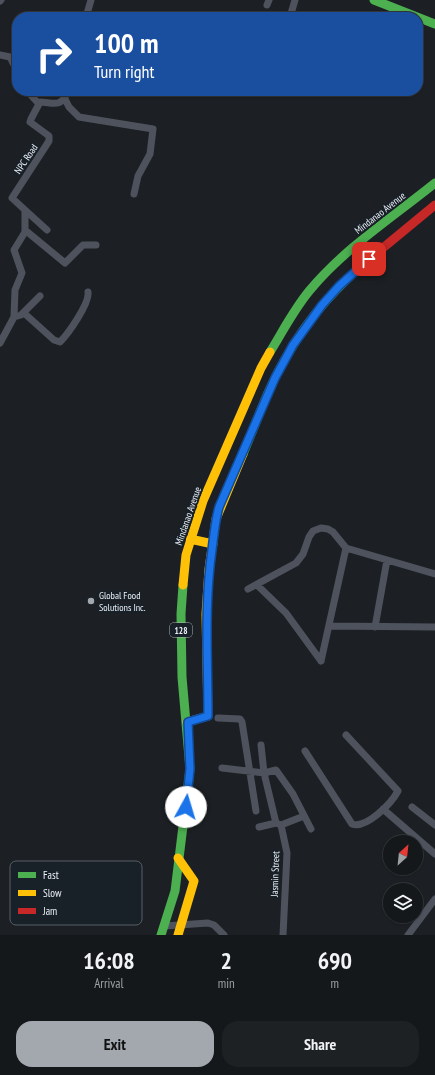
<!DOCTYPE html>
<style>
:root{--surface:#15181b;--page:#1e2124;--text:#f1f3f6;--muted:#9da0a3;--line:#34373a;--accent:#a3a8ae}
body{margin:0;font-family:"PT Sans Narrow",sans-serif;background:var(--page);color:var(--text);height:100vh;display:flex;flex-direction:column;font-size:15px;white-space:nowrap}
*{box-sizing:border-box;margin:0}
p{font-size:13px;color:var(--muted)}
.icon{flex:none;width:22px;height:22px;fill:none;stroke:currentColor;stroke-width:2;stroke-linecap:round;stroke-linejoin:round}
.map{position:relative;height:935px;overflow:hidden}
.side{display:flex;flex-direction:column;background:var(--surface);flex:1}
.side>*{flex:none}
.guide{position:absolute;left:12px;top:12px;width:411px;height:84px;border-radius:16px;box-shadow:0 1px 3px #0004,0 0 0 1px var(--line);background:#1a4fa0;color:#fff;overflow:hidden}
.needle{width:26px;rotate:27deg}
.fabs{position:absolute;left:383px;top:835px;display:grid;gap:8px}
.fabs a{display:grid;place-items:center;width:40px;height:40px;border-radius:50%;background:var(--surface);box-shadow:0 1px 3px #0004,0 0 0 1px var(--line);font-size:20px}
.pin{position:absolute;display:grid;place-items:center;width:34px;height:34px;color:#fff;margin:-17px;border-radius:8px;box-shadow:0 2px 6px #0006}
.me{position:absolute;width:44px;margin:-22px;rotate:6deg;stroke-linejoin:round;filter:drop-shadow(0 0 3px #0008)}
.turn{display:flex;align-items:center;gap:14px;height:84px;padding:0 16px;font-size:18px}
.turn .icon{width:52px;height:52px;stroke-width:2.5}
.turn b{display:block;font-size:28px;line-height:34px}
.eta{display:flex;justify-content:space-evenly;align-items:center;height:68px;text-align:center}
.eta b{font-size:24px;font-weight:600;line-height:28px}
.primary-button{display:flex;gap:8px;margin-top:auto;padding:8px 16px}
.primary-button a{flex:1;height:46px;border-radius:16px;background:var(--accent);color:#111;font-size:16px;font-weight:600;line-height:46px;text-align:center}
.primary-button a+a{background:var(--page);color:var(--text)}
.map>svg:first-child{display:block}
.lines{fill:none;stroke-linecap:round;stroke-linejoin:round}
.street{stroke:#4e525d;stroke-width:7}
.fast{stroke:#4caf50;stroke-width:9}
.slow{stroke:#ffc107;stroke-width:9}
.jam{stroke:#c62828;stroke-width:9}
.route-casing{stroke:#114b97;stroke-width:10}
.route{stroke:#1a73e8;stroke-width:7}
.poi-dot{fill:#a3a8ae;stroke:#182028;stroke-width:1.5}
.labels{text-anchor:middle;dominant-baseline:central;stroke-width:4;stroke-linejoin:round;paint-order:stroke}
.shield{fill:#182028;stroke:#acb2ba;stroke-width:1}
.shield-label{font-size:9px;font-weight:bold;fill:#ecf1f8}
.street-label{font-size:10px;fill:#ecf1f8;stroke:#182028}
.poi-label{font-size:10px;fill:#ecf1f8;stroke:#182028;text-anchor:start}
.key{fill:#182028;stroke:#585f66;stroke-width:1}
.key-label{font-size:11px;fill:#ecf1f8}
</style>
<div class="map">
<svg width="435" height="935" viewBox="0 0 435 935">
<rect width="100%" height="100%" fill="#1c2024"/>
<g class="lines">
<path class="street" d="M0,1L1,0
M267,5L269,0
M86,17L91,0
M290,17L295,0
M0,55L10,57L17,71
M27,91L39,104
M65,99L69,107L79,117L153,129L150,154L138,176L134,194
M25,210L47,230
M25,230L65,263L83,245H96
M24,313L54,340L60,342C68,334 90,303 88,292
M14,317L21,315L40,296
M0,343L14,317L15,290L22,273L14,250L25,232V210L12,198L49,141V136L30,122L31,119L40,102C55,103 61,108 68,91
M257,585L286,613L321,661
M248,589L296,563L303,554L309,537L313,531L321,528L328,529L333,532L346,548L435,574
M329,626L435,627
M375,627L387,560
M321,661L346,548
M218,718L240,719L242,722L256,811
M261,745L264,773L276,823L281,825
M305,751L352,824C366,829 391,804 398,791L346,735
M222,768L264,773L276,770L293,794L311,829
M412,807L435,825
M383,809L435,854
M281,825L287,853L283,935
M281,825L304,816
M259,827L276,823
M164,926L208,923L214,925L224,935
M408,935L435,899"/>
<path class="fast" d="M374,0L435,24
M270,352C283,331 294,309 310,290C345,248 393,217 435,183
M243,454C257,421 269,385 288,354C309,317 339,284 372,257
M161,935L175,891L190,769L182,677L181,614L183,585"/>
<path class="slow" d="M190,539L213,544
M183,585L186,555L203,501L261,368L270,352
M187,722L208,716L206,614L209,569L216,519L243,454
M178,858L194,881L178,935"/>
<path class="jam" d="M372,257L435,205"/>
</g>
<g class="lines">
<g class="route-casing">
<path id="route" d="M186,807L190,769L188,722L208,716C208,660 204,605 212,550C214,535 215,521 219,507L275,378L293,345L322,305L339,286L369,259"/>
</g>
<use href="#route" class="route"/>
</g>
<circle class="poi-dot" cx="91" cy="601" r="4"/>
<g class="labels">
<rect class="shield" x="170" y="623" width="22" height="14" rx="3"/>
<g class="shield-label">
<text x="181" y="630">128</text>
</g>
<g class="street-label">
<text transform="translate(26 159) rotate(-56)">NPC Road</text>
<text transform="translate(380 213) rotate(-38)">Mindanao Avenue</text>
<text transform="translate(188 516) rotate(-71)">Mindanao Avenue</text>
<text transform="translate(275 874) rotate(-88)">Jasmin Street</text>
</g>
<g class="poi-label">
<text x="99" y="595">Global Food<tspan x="99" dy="12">Solutions Inc.</tspan></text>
</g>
</g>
<rect x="10" y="861" width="132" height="64" rx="6" class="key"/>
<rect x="18" y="872" width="18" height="6" fill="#4caf50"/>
<rect x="18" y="890" width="18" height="6" fill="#ffc107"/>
<rect x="18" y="908" width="18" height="6" fill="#c62828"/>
<g class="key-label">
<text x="43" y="879">Fast</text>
<text x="43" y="897">Slow</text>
<text x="43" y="915">Jam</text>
</g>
</svg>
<div class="fabs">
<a><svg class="needle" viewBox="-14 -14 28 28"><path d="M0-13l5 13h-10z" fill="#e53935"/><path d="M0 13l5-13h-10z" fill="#9da0a3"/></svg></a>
<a><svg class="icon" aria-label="layers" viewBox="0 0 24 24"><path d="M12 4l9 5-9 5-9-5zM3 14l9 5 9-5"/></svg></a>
</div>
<div class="pin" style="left:369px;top:259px;background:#d93025"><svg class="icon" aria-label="arrive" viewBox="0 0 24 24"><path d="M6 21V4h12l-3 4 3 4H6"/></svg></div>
<svg class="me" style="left:186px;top:807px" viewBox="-20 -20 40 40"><circle r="19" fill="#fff"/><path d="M0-13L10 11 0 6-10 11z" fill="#1a73e8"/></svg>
<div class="guide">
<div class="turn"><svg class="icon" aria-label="right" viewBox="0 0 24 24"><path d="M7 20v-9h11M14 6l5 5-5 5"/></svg><div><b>100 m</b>Turn right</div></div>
</div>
</div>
<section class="side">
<div class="eta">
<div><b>16:08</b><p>Arrival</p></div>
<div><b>2</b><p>min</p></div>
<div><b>690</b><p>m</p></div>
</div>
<div class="primary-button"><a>Exit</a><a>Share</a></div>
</section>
